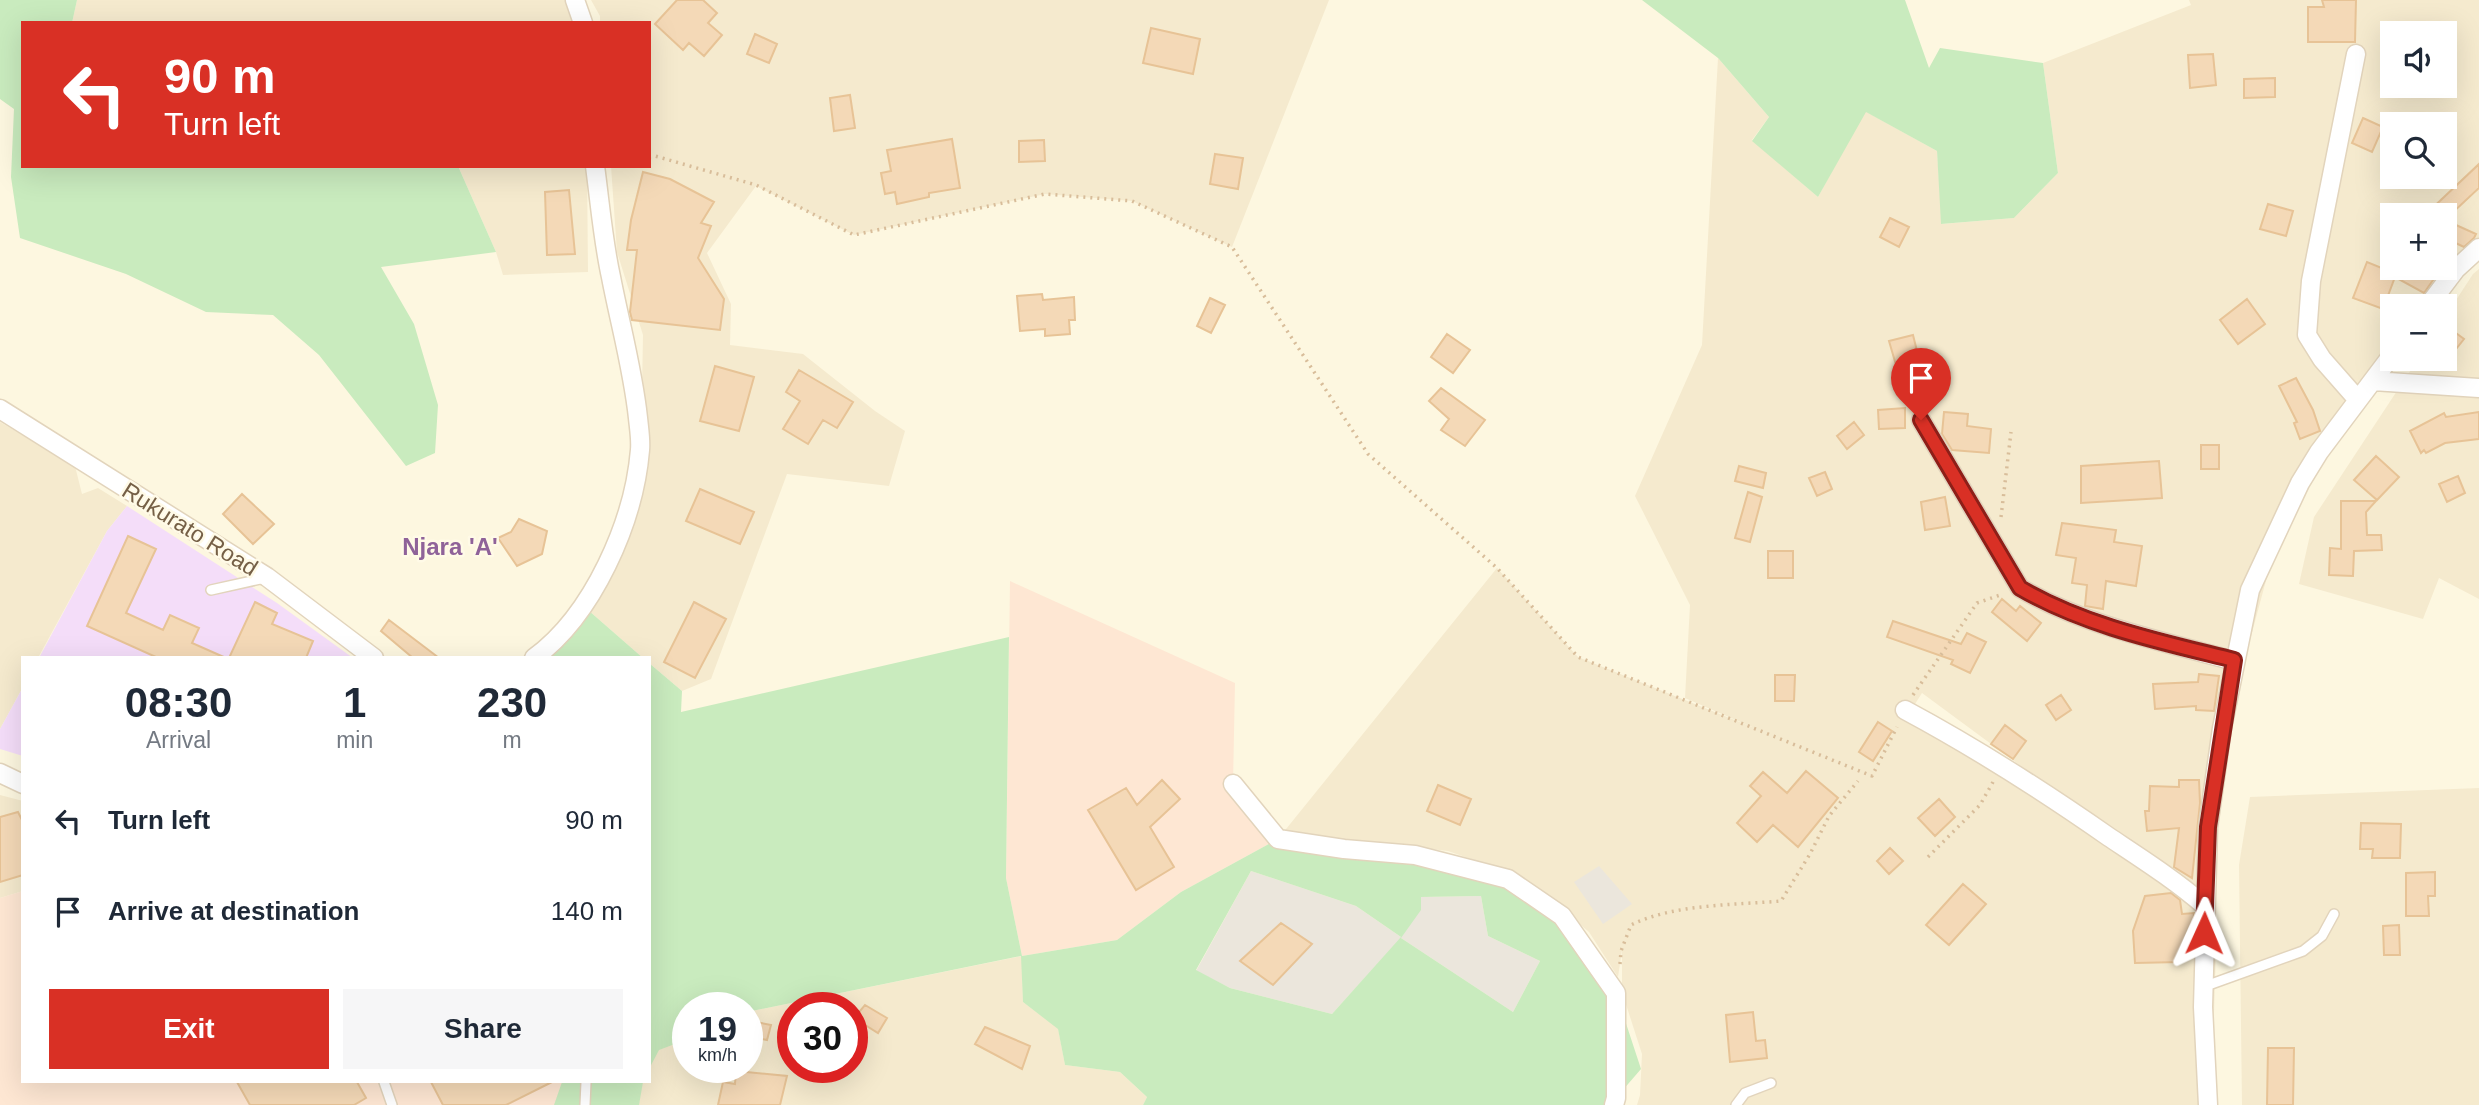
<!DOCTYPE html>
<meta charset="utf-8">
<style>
:root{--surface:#fff;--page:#f6f6f7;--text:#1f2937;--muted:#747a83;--accent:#d93025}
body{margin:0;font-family:Helvetica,sans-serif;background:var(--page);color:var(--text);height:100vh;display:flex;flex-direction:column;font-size:26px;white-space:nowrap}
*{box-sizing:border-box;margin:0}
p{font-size:23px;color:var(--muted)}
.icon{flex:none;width:38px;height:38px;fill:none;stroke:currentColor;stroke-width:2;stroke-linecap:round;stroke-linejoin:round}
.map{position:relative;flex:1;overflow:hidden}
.panel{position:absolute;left:21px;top:656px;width:630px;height:427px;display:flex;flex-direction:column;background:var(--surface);border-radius:0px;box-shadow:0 7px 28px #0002}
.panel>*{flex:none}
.banner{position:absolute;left:21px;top:21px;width:630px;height:147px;border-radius:0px;box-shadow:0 7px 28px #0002;background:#d93025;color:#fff;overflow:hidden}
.fabs{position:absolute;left:2380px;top:21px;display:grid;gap:14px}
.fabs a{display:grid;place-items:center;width:77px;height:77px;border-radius:0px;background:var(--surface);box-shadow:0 7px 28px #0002;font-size:35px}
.speed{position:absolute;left:672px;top:992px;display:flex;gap:14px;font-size:35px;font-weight:700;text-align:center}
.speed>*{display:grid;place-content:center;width:91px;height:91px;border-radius:50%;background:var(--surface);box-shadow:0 7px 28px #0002;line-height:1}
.speed small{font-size:18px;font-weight:400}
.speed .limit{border:10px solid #d22;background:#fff;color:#111}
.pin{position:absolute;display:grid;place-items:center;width:60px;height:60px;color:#fff;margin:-72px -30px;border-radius:50% 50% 50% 0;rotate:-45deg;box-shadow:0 0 7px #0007}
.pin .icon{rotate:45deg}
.me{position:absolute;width:77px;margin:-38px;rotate:1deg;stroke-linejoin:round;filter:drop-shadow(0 0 5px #0008)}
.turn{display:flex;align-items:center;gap:24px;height:147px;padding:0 28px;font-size:32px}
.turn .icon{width:91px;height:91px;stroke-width:2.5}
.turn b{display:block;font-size:49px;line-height:60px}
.eta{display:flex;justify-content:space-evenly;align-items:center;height:119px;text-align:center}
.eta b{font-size:42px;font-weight:700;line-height:49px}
.primary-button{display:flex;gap:14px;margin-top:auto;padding:14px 28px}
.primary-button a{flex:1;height:80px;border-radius:0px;background:var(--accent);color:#fff;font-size:28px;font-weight:700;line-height:80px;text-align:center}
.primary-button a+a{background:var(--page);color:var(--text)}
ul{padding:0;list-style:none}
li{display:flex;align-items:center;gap:21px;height:91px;padding:0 28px}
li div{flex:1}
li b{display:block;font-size:26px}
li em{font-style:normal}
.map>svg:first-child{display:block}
.residential{fill:#f5eace;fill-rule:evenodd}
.commercial{fill:#fee7d3}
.industrial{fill:#ebe6dc}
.education{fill:#f4ddf9}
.green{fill:#c9ebbe;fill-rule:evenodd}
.building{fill:#f4d9b7;stroke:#e7c396;stroke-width:2}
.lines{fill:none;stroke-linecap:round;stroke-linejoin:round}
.service-casing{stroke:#e2d4bc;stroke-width:12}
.minor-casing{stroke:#e2d4bc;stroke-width:21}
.path{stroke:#d8bd9a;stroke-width:3.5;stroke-dasharray:2 5;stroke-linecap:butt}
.service{stroke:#fff;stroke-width:9}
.minor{stroke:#fff;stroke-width:18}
.route-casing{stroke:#8d1f18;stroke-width:18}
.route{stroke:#d93025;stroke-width:12}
.labels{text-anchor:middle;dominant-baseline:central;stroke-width:5;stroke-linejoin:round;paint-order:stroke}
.street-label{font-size:23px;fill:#755f46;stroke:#fffae7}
.neighbourhood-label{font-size:24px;font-weight:bold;fill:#8f6299;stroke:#fffae7}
</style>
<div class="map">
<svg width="2479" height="1105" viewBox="0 0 2479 1105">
<rect width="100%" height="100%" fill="#fdf7e0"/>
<path class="residential" d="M77,0H571L580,23H72Z
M591,0H1329L1232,247L1132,201L1045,194L854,235L756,186L707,253L731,304L730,345L803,354L875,411L905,431L889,486L787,474L711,679L682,691L649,663V658H643L588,610L641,442L643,335L617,252L611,166H649V23H600V16Z
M2189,0H2479V244L2422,306H2392V347L2283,517L2242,670L2216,824V951L2211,1105H1637L1640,1095L1642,1054L1622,992V950L1618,977L1589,932L1549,898L1511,873L1448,851L1381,843L1278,839L1497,568L1578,657L1752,727L1685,698L1690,605L1635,496L1702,345L1718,58L1769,117L1752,140L1818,197L1865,111L1937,151L1942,224L2014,218L2058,173L2043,63L2191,5ZM2392,33H2445V86H2392ZM2392,124H2445V177H2392ZM2392,215H2445V268H2392ZM1922,693L2193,893L1915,704Z
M458,166H587L588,272L503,275L496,252Z
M2479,269V599L2439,578L2423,619L2299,584L2314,517L2418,359H2445V317L2473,274Z
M0,422L75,466L82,494L98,488L127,506L107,531L38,658H23V687L0,729Z
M2479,788V1105H2242L2239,865L2250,797Z
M0,795L23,801V891L0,898Z
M1022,956L1023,1002L1058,1028L1065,1065L1120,1072L1147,1097L1143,1105H631L635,1082H649V1032L688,1024V1068H747V1012ZM793,1008H852V1068H793Z"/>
<path class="commercial" d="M1010,581L1235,683L1233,784L1278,839L1181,892L1117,940L1022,956L1006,878Z
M23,891V1082H635L631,1105H0V898Z"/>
<path class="industrial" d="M1599,866L1632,904L1603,924L1574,882Z
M1251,871L1356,906L1401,937L1421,897L1481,896L1488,936L1540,961L1513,1012L1401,938L1332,1014L1230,988L1196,971Z"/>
<path class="education" d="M127,506L277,603L353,658H39L107,531Z
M23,687V756L0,749V729Z"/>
<path class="green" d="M0,0H77L72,23H23V166H458L496,252L381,267L414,324L438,405L435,453L406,466L319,355L273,315L206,312L126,274L20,238L11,177L14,109L0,99Z
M1642,0H1905L1929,68L1940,48L2043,63L2058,173L2014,218L1941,224L1937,151L1866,112L1818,197L1752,141L1769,117L1718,58Z
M588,610L643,658H545Z
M1009,637L1006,878L1022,956L1117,940L1181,892L1278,839L1508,879L1562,916L1616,993L1641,1069L1616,1098L1614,1105H1143L1147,1097L1120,1072L1065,1065L1058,1029L1023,1002L1021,956L747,1012V1008H688V1039L659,1050L649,1069V663L682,691L681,712ZM1251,871L1356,906L1401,937L1332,1014L1230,988L1196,970ZM1481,896L1488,936L1540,961L1513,1012L1401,938L1421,910V897Z
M562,1082H643L639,1105H554Z"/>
<path class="building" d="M677,0H703L717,13L708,23L722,35L704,56L689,43L683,50L655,24Z
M2322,0H2356L2355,42H2308V7H2324Z
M1151,28L1200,39L1193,74L1143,63Z
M755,34L777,44L769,63L747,54Z
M2213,54L2216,85L2190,88L2188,55Z
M2275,78V97L2244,98V79Z
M850,95L855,128L834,131L830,98Z
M2363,118L2383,127L2372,152L2352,143Z
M952,139L960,188L929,193V197L897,204L895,192L885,194L881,173L891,171L887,150Z
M1044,140L1045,161L1019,162V141Z
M1215,154L1243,158L1238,189L1210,184Z
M2479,164V188L2450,215H2425Z
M643,172L670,179L714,202L701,223L711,226L698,258L724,299L720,330L632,320L630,312L637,250H627L631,220Z
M569,190L575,254L547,255L545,192Z
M2268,204L2293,211L2286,236L2260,229Z
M1890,218L1909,227L1899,247L1880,237Z
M2445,220L2476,234L2474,238L2464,247L2445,238Z
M2391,257L2392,268H2410L2433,280L2424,293L2395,277L2383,309L2353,298L2367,262L2384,269Z
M1042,294L1043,300L1074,297L1075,320H1069L1070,334L1045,336V329L1020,331L1017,296Z
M1210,298L1225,305L1211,333L1197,326Z
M2247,299L2265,324L2238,344L2220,320Z
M2445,325L2464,339L2445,363Z
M1447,334L1470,350L1453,373L1431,357Z
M1913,335L1919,359L1896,365L1889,341Z
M715,366L754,377L739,431L700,421Z
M799,370L853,402L837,428L823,420L808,444L783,429L800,401L786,392Z
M2296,378L2313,410L2320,431L2300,439L2294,423L2297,422L2279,386Z
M1441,388L1485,420L1465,446L1441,430L1449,419L1429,401Z
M1905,408V428L1879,429L1878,410Z
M1944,412L1968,414L1967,426L1991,429L1989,453L1952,450L1942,434Z
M2479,412V439L2445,443L2426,453L2424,450L2421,453L2410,431L2444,413L2446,417Z
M1854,422L1864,435L1847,449L1837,436Z
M2201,445H2219V469H2201Z
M2376,456L2399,477L2377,500L2354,480Z
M2159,461L2162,498L2081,503V466Z
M1739,466L1766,473L1763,488L1735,481Z
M1825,472L1832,489L1817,496L1809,478Z
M2458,476L2465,493L2447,502L2439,484Z
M700,489L754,512L740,544L686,521Z
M1748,492L1762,497L1750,542L1735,538Z
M242,494L274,524L253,544L223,514Z
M1945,497L1950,526L1925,530L1921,502Z
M2341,501H2376L2366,512L2367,535H2381L2382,550L2354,551L2353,576L2329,575L2330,548L2341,549Z
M519,519L547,531L542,554L517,566L498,538L511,532Z
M2062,523L2116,530L2114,542L2142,546L2136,586L2106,581L2103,609L2085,606L2087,585L2072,583L2076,558L2056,555Z
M128,536L156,549L126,613L163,630L170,615L199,628L192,643L226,658H158L87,626Z
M1768,551H1793V578H1768Z
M2002,599L2016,611L2020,606L2041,623L2027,641L1992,612Z
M255,602L277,613L272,624L313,641L306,658H229Z
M694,602L726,619L695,678L664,662Z
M389,620L439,658H413L381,631Z
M1893,621L1961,644L1967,633L1986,642L1970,673L1951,664L1953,660L1887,637Z
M2199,674L2219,676L2214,711L2196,710V706L2155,709L2153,684L2198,682Z
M1775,675H1795L1794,701H1775Z
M2061,695L2071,710L2056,720L2046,705Z
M1878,722L1892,731L1873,761L1859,752Z
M2005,725L2026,741L2013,759L1991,744Z
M1806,771L1838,798L1798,847L1773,825L1757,842L1737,823L1761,796L1750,786L1763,772L1787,793Z
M1162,780L1180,799L1150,827L1174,867L1136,890L1088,810L1126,788L1137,805Z
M2179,780H2199L2200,803L2192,878L2174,867L2179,828L2147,831L2145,811H2149L2150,786L2179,787Z
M1438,785L1471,799L1460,825L1427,811Z
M1939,799L1955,817L1935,836L1918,818Z
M18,812L23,822V875L0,882V817Z
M2361,823L2401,824L2400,858H2372L2373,849H2360Z
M1890,848L1903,861L1889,874L1877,861Z
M2435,872V896H2428L2429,916H2406V873Z
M1963,884L1986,904L1949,945L1926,925Z
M2171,893L2180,900L2182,914L2194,913L2193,953L2180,954V962L2135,963L2133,931L2145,896Z
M1281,923L1312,944L1273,985L1240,961Z
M2399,925L2400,955H2384L2383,926Z
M865,1005L887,1018L878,1033L854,1018Z
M1753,1012L1756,1041L1765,1040L1767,1058L1730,1062L1726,1015Z
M751,1021L771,1025L767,1040L747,1036Z
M985,1027L1030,1046L1022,1069L975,1044Z
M2268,1048H2294L2293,1105H2267Z
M736,1071L787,1076L780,1105H718L723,1082L735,1084Z
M237,1082H357L366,1098L354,1105H250Z
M431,1082H552L506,1105H443Z"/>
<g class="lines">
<g class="service-casing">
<path id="service" d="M211,590L265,578
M2203,987L2303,951L2322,936L2334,914
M384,1082L392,1105
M585,1105L586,1082
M1736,1105L1745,1093L1771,1083"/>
</g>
<g class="minor-casing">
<path id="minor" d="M575,0L583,23
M2356,54L2311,281L2307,335L2322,359L2358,400
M2428,306L2456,269L2479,248
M2373,381L2479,388
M0,409L267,577L374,658
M1921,420L2020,588C2085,626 2162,641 2234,661
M534,658C593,615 634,522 640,450C641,440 639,428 638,418C633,370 620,324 611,277C603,241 600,203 595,166
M1905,710C1976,748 2043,791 2109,837C2142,859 2175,880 2205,906
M0,773L23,784
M1233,784L1278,839L1344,849L1415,855L1508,879L1562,916L1616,993V1098L1614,1105
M2208,1105L2203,1007L2208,827L2222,728L2250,590L2300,483L2319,452L2392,355"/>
</g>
<path class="path" d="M649,157L655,156L756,185L854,235L1045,194L1132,201L1232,247L1368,454L1497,568L1578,657L1872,776L1897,727
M2001,517L2011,432
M1913,695L1977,603L2003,594
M1928,857L1980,805L1993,782
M1620,964L1621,951L1631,925C1673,904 1734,905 1781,901L1810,854L1829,816L1858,781"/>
<use href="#service" class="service"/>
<use href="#minor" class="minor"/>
</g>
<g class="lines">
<g class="route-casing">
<path id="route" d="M1921,420L2020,588C2085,626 2162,642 2234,660L2208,827L2204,933"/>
</g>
<use href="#route" class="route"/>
</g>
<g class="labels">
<g class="street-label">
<text transform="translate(190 529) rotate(32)">Rukurato Road</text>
</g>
<g class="neighbourhood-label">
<text x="450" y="546">Njara 'A'</text>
</g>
</g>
</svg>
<div class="fabs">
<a><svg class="icon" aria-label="sound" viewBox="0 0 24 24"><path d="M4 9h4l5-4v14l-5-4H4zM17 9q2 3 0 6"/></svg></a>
<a><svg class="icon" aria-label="search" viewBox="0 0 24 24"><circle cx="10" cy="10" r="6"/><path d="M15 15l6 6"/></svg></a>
<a>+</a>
<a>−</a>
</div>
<div class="speed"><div>19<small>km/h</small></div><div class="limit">30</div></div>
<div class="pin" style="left:1921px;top:420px;background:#d93025"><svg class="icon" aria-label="arrive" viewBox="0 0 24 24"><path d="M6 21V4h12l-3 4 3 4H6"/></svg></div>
<svg class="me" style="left:2204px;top:933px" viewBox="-20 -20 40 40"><path d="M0-17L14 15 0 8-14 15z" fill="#d93025" stroke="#fff" stroke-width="4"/></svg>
<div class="banner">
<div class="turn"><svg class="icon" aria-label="left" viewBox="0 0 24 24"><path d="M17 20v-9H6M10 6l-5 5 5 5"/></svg><div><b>90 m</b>Turn left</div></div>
</div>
<section class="panel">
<div class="eta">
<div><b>08:30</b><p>Arrival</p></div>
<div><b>1</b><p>min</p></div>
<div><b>230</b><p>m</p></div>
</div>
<ul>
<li><svg class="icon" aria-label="left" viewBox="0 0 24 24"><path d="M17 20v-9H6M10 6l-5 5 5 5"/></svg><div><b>Turn left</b></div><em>90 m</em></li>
<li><svg class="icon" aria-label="arrive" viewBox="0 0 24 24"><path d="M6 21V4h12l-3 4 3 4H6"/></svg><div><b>Arrive at destination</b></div><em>140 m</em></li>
</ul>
<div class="primary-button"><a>Exit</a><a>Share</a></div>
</section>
</div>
